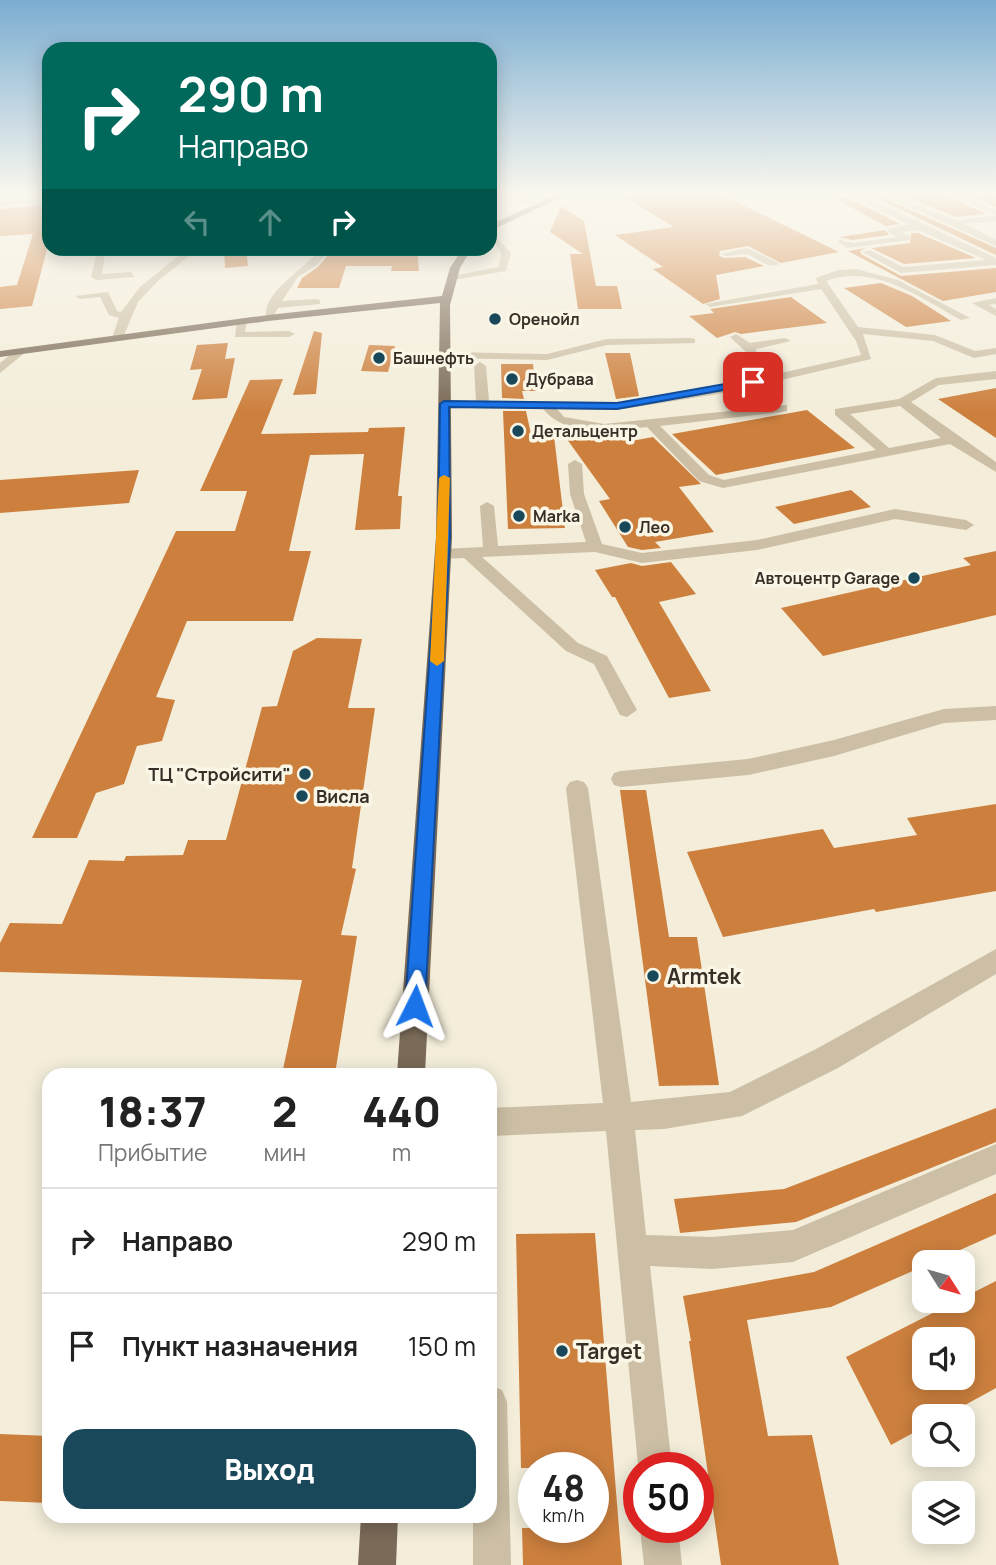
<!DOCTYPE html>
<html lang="ru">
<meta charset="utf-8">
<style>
:root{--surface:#fff;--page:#f2f2f2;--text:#222;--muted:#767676;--line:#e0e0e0;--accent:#1a485b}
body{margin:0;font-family:Manrope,sans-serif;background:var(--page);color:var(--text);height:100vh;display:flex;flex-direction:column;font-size:26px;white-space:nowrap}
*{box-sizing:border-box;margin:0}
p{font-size:23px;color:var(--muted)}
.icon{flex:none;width:38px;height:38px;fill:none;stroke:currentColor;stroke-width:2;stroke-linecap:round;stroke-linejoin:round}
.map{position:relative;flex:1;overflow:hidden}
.details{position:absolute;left:42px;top:1068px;width:455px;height:455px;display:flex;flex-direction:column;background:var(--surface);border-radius:21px;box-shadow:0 4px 18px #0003}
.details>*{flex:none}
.banner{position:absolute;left:42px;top:42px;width:455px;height:214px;border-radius:21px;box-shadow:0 4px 18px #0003;background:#00695c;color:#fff;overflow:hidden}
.needle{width:46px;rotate:127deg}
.tools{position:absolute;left:912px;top:1250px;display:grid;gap:14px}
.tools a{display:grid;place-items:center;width:63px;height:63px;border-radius:14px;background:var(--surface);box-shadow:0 4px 18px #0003;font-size:35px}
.speed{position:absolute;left:518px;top:1452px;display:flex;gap:14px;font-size:35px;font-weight:700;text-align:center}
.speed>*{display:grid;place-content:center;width:91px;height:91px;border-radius:50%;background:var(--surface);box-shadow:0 4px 18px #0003;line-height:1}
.speed small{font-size:18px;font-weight:400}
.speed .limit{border:10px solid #d22;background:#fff;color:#111}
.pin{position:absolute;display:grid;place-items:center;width:60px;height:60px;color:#fff;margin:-30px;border-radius:14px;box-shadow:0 4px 10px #0006}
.me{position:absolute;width:77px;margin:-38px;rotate:3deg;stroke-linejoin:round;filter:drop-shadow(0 0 5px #0008)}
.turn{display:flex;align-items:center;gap:24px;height:147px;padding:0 21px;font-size:32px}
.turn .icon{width:91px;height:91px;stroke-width:2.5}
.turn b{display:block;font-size:49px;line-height:60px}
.lanes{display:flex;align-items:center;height:66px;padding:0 21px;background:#0003;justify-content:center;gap:35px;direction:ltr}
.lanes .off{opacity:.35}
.eta{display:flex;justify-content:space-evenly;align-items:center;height:119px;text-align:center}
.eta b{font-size:42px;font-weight:800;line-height:49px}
.primary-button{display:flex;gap:14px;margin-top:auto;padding:14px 21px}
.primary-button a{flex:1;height:80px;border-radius:21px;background:var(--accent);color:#fff;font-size:28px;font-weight:800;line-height:80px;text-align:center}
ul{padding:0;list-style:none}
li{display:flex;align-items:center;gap:21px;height:105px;padding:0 21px;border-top:2px solid var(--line)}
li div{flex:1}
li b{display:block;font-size:26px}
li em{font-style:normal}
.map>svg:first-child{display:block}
.building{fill:#cd803e;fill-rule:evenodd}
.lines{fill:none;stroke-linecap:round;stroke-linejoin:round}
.minor{fill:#ccbfa5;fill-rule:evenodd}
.major{fill:#7a6a57;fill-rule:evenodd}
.route{fill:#1a73e8;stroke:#114b97;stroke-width:2}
.slow{fill:#f59e0b}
.poi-dot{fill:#1a485b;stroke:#faf6e6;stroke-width:2.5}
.labels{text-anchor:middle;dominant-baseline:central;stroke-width:7;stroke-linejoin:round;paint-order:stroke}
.far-poi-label{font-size:16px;font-weight:bold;fill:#372f27;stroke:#faf6e6;text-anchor:start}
.poi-label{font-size:18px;font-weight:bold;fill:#372f27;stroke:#faf6e6;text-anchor:end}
.near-poi-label{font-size:21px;font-weight:bold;fill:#372f27;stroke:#faf6e6;text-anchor:start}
</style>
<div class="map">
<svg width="996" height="1565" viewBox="0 0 996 1565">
<rect width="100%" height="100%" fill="#f3edda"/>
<path class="building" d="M652,192H716L839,252L781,263L748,246L720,251L719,255L723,258L745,257L764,266L716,275L720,299L703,304L653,269L663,267L615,235L674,227L623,196Z
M863,192H882L884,198L996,248V255Z
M893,192H942L986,214L956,217Z
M964,192H996V207Z
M849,198L900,224L886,226L835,199Z
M49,204V242L32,306L0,309V287L17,285L33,234L0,236V209Z
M561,206L584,221L596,286H617L622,309H578L570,254H583L550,232Z
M885,230L889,235L852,240L840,237Z
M911,233H918L976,258L904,264L871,248L910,243Z
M224,248H246L248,266L225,268Z
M319,248H417L419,271H391L392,266H346L339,288H297L302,278L318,267L328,255V251Z
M866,248L860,251L861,254L901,276L996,268V292L943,301L848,251Z
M881,283L912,296L951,321L906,327L844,288Z
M791,297L827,323L741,334L735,332L717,338L689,316L714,313L710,309Z
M314,331L322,333L316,394L293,395Z
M228,343L225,359L235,358L227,398L192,400L202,369L190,370L197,345Z
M369,345L395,346L388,372L361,371Z
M605,353H630L639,396L616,399Z
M501,364H533L536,391H522L524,399L502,398Z
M283,379L261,434L368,432L369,428L405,427L398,496H402L400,529L355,530L364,454L310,455L289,551H311L293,621H187L156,697L175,700L162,741L137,746L124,784L96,793L77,838H32L176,531H235L247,491H200L250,380Z
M996,388V438L938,399Z
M807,410L855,448L716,475L672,434Z
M503,411H526L532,439L554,436L565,528L508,529Z
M586,432L593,437L631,432L637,440L653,437L701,484L679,487L714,532L655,542L661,548L642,550L628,547L599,501L610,499L564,435Z
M139,470L129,503L0,513V480Z
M851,490L871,507L794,524L775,507Z
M996,551V615L823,656L781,608L971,565L963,558Z
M671,562L696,594L659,602L711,691L669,698L615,597H612L595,570L631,563L642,566Z
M317,638L362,639L348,708H375L352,868L356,869L341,935L357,936L335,1074H282L302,980L0,972V943L10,923L62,924L89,860L124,861L126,856L183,855L188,840H226L262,707L277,706L293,651Z
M620,790H646L669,937H697L719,1085L659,1086Z
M996,804V891L876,912L874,909L723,937L687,852L823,829L834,848L917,835L907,818Z
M996,1108V1142L796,1222L680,1233L674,1199L784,1189Z
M996,1193V1234L933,1262H924V1266L831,1307L747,1320L768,1436L812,1435L839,1565H721L689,1341H691L683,1296L814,1272Z
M595,1233L622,1565H523L522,1528H593V1468H521L516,1234Z
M996,1281V1388L945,1416H924V1427L891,1445L846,1357ZM924,1339H962V1377H924Z
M0,1434L49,1436V1503L0,1501Z"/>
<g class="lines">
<path class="minor" d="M490,192L540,203L544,205L540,207L490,196Z
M825,192H856L996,258V265L901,273L862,252L870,250L903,267L986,260L918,230L901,232L910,236V240L847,248L839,243V239L852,243L897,237L888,232V228L909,225L850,195L821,197Z
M885,192L956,220L996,215L945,192H957L996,210V221L965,224L996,240V246L885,196Z
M49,197V201L0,206V202Z
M493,240H499L511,253L506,271L447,281V277L499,267L501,253Z
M137,248L105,253L102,274L131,272L134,277L96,280L91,277L98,249Z
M183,248H193V253L158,281L138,302L122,340L112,338L119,318L109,315L100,297L80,299L75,296L108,292L117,311L121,312L140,287L183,252Z
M747,248L777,262L779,264C767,270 757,256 745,254C736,253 730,259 721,254Z
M318,251L326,253L317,265L298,277L282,301L316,299L320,300V304L278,308L274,315H266C265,290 305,269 318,251Z
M856,269L898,280L970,318L961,320C920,298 874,263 826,281L858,327L935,335L975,351L996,348V354L974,358L933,341L863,334L871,359L730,392L617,410L557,409L564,417L604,424L787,405V411L782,412L660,426L709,475L724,480L876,450L835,415V409L899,399L936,378L996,371V379L939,385L911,402L996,462V472L950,444L723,488L699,481L647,427C612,431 568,438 543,409L444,408L438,404L444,400L476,401L474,366L480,362L486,366L489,401L617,402L747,381L746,352L730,337L736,334L750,343L785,338L791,341L756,349L759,378L861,355L856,341L821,289L710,307L705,304L818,284L816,278L838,270ZM900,406L941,438L889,448L850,414Z
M996,298V304L989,305L996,309V316L972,303Z
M242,318L247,321L245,332L289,331L295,334L289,337H235L237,321Z
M691,338L695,339V343L607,345L547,360L446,358L440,355L446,352L547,354L607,339Z
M16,350L26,352L0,373V363Z
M575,460L582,464L584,494L602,544L642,553L757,540L895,509L966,520L974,525L966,530L895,519L757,550L642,563L595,552L482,557L578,643L607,656L637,710L627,717L620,715L594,664L566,651L464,558L443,559L435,554L443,549L483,547L480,506L487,502L494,506L498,546L586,542L570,494L568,464Z
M996,706V720L944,723L834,756L748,775L621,787L614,785L611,779L614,773L621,771L748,759L834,740L944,709Z
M577,780L584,782L588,788L631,1102L730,1092L818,1048L996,949V974L838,1068L742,1116L664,1129L635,1130L646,1235L712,1237L793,1230L996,1144V1174L793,1262L712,1269L650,1266L672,1468H639V1475L606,1131L490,1136V1108L603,1103L566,788L570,782Z
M490,1385L502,1390L507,1402L511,1565H473V1516H490Z
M640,1528H678L682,1565H644Z"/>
<path class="major" d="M561,192H573L490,231V225Z
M463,248H472L460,268L450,305L452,537L425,1074H397L436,537L440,303L268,321L0,357V351L268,315L442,296L450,268Z
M361,1516H398L396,1565H358Z"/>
</g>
<linearGradient id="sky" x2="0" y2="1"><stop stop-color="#7badd2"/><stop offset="0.47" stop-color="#faf7ee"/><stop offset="1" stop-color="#faf7ee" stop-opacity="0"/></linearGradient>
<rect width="996" height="412" fill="url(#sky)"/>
<path class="route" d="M753,379L757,384L617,409L449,407L450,537L425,1006L422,1013L415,1016L408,1013L405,1006L438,537L440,404L444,401L617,403Z"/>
<path class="slow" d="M444,475L450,478L444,661L437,666L430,661L439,478Z"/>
<g class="poi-dot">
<circle cx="495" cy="319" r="7"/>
<circle cx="379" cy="358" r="7"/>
<circle cx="512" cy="379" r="7"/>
<circle cx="518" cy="431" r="7"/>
<circle cx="519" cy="516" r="7"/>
<circle cx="625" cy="527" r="7"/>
<circle cx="914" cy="578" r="7"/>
<circle cx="305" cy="774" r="7"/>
<circle cx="302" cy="796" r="7"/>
<circle cx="653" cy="976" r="7"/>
<circle cx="562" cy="1351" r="7"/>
</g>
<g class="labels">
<g class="far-poi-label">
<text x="509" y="319">Оренойл</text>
<text x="393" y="358">Башнефть</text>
<text x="526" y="379">Дубрава</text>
<text x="532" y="431">Детальцентр</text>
<text x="533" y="516">Marka</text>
<text x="639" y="527">Лео</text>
<text x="900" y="578" text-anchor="end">Автоцентр Garage</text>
</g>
<g class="poi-label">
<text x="291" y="774">ТЦ "Стройсити"</text>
<text x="316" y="796" text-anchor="start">Висла</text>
</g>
<g class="near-poi-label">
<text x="667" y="976">Armtek</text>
<text x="576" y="1351">Target</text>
</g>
</g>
</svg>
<div class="tools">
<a><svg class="needle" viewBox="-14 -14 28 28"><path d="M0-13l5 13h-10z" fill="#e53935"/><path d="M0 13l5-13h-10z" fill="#767676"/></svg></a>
<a><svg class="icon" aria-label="sound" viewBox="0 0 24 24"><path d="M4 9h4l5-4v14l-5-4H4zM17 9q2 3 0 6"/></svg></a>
<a><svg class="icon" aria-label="search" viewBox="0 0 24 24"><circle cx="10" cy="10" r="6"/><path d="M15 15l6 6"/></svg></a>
<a><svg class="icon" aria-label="layers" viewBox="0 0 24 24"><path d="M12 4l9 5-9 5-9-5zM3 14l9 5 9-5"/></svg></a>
</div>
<div class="speed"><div>48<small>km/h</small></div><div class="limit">50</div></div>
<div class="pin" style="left:753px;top:382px;background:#d93025"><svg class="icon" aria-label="arrive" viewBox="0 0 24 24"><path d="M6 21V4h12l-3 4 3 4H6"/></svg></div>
<svg class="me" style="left:415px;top:1006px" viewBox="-20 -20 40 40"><path d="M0-17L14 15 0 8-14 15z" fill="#1a73e8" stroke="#fff" stroke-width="4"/></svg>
<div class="banner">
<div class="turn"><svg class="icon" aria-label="right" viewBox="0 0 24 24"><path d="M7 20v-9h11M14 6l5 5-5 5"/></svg><div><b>290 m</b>Направо</div></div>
<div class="lanes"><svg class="icon off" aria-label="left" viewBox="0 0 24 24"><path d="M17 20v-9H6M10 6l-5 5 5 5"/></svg><svg class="icon off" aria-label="ahead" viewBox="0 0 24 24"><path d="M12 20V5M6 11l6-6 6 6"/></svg><svg class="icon" aria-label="right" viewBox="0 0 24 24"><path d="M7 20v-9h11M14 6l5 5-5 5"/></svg></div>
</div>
<section class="details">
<div class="eta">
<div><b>18:37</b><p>Прибытие</p></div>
<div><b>2</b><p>мин</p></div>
<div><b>440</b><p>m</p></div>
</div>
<ul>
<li><svg class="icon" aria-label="right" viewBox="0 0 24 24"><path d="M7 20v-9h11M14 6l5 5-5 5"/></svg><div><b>Направо</b></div><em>290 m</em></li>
<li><svg class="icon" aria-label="arrive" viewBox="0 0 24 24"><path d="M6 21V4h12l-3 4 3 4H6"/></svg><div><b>Пункт назначения</b></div><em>150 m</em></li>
</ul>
<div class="primary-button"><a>Выход</a></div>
</section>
</div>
